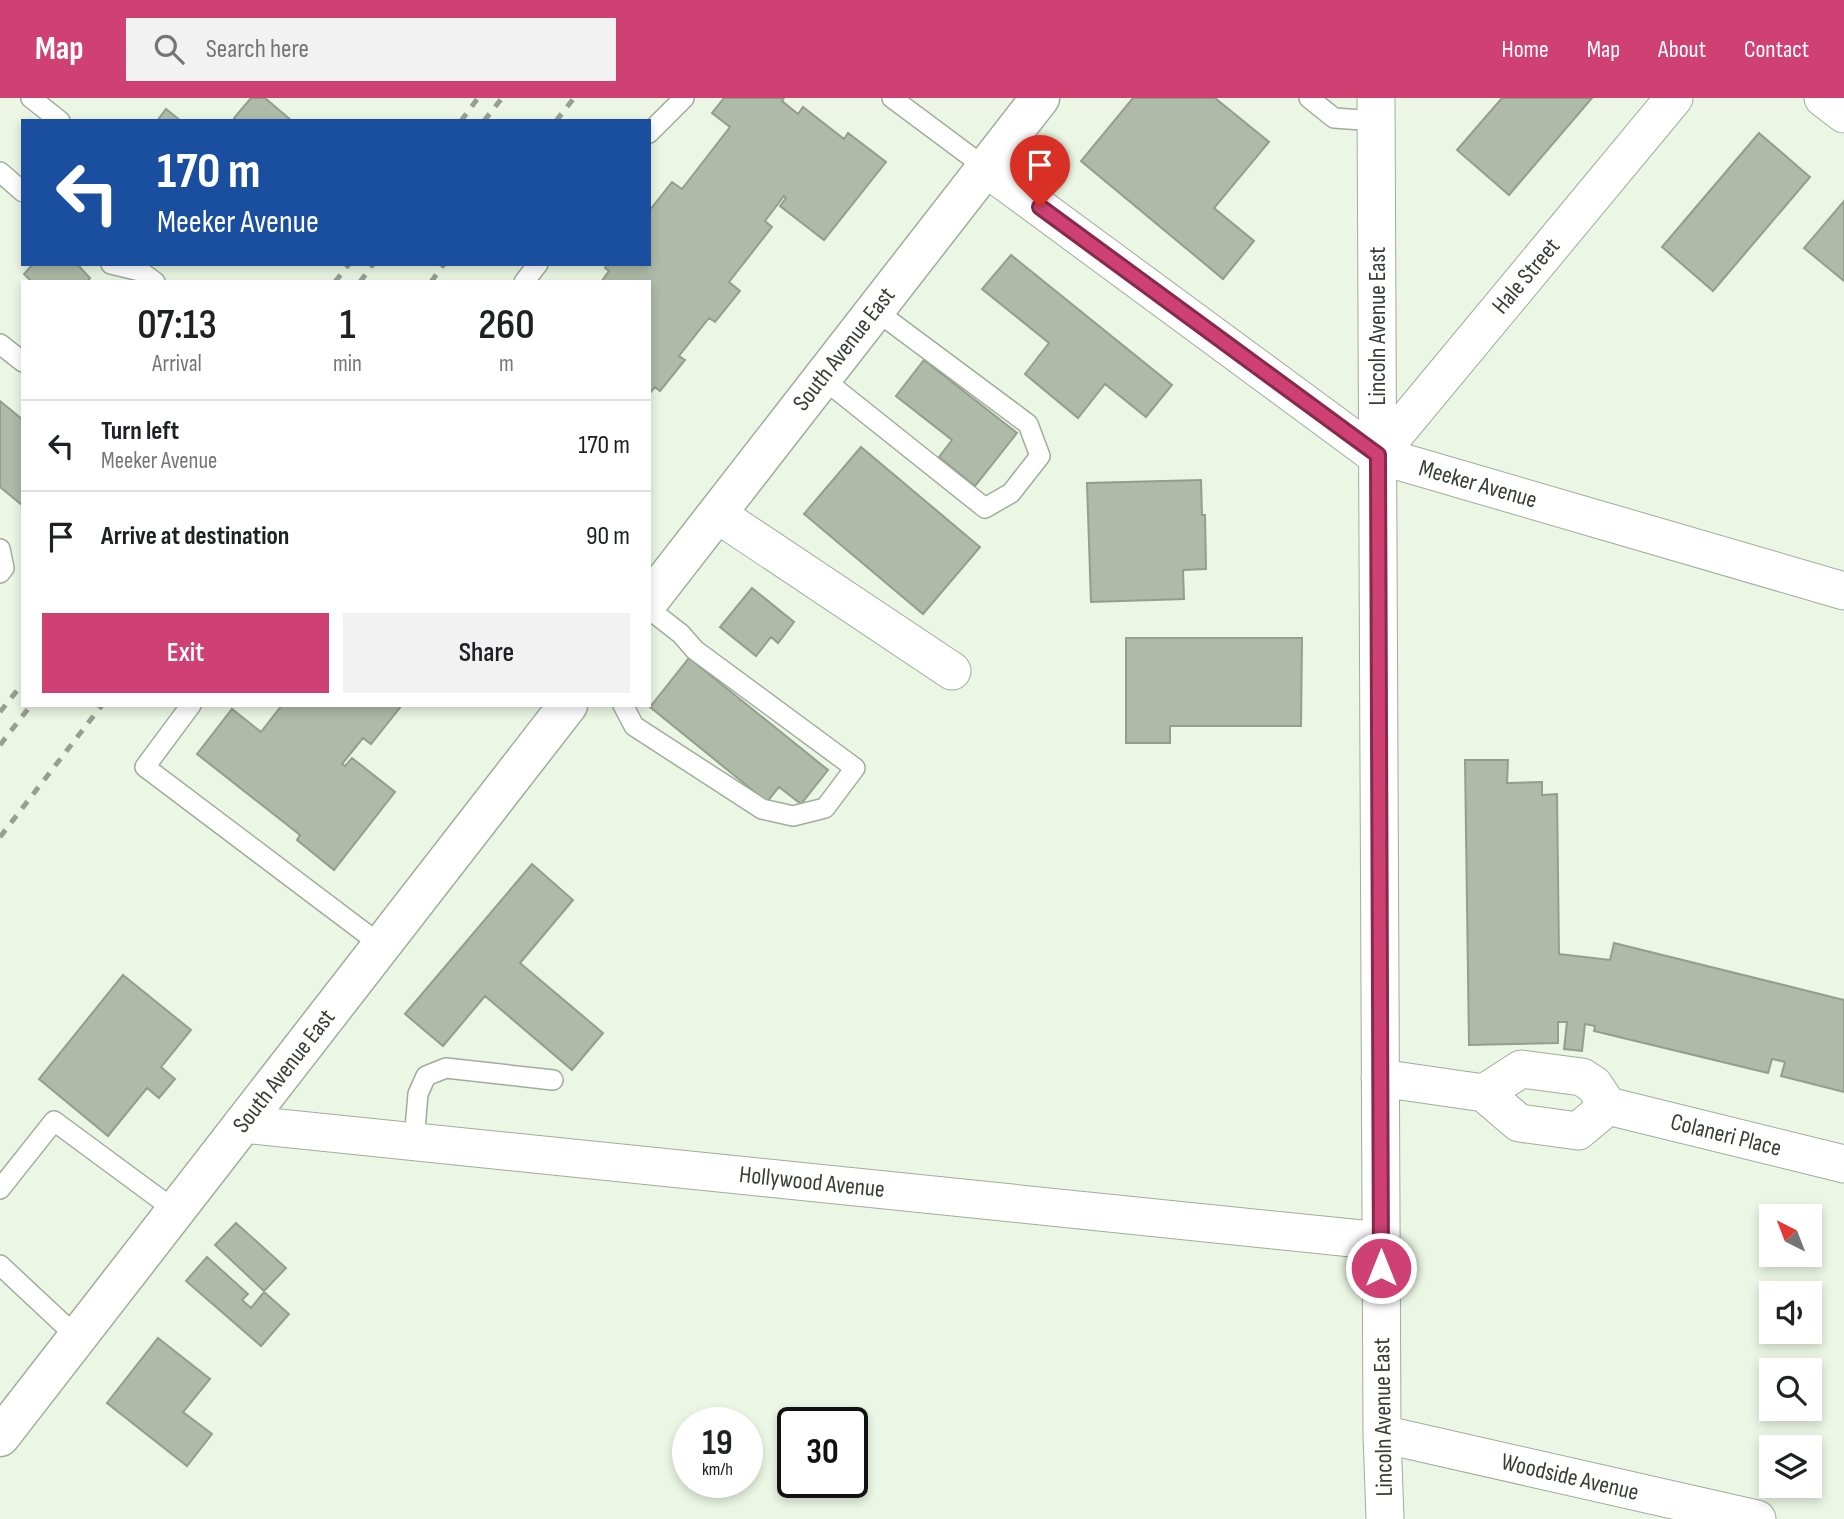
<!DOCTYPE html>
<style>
:root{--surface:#fff;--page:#f2f2f2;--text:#202124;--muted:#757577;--line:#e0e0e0;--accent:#ce4172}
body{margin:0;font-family:"Sofia Sans Condensed",sans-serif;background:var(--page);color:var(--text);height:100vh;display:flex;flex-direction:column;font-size:26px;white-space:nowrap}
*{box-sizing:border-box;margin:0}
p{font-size:23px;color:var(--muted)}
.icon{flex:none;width:38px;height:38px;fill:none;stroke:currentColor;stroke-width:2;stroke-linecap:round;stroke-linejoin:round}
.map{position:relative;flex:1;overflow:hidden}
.panel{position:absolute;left:21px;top:182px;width:630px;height:427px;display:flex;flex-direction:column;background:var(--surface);border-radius:0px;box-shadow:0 4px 10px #0003}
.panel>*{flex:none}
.hud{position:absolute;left:21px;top:21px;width:630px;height:147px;border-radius:0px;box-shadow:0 4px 10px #0003;background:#1a4fa0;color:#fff;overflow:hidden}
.needle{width:46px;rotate:318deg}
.controls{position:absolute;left:1759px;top:1106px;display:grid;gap:14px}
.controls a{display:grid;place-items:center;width:63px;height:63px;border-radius:0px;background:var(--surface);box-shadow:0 4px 10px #0003;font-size:35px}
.speed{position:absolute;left:672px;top:1309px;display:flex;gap:14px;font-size:35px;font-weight:700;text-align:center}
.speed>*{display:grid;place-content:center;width:91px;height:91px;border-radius:50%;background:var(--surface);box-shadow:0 4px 10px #0003;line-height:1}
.speed small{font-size:18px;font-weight:400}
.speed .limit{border:4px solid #111;border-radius:10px;background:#fff;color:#111}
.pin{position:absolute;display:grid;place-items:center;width:60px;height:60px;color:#fff;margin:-72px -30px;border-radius:50% 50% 50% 0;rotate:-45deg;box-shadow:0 0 7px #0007}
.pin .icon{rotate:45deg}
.me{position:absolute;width:77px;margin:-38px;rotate:0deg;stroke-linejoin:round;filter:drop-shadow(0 0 5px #0008)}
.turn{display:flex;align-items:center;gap:24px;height:147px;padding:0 21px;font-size:32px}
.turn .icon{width:91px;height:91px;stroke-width:2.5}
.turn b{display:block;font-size:49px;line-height:60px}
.eta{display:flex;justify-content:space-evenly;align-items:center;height:119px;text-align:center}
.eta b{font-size:42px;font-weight:600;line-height:49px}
.action{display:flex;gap:14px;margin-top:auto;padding:14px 21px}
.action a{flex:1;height:80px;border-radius:0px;background:var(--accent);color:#fff;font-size:28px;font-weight:600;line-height:80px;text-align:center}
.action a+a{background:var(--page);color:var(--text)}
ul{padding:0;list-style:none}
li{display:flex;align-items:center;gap:21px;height:91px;padding:0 21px;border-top:2px solid var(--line)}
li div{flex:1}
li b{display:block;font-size:26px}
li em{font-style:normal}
header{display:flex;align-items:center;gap:42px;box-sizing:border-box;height:98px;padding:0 35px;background:var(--accent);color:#fff}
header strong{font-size:33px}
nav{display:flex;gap:38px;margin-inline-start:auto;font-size:24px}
.search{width:490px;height:63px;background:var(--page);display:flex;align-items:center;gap:18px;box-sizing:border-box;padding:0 24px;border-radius:0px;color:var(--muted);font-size:26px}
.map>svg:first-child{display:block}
.building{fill:#afbaa8;stroke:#939e8d;stroke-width:2}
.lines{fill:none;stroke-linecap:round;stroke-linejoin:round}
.lane-casing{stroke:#a1ac9a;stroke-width:22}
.street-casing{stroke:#a1ac9a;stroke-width:39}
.secondary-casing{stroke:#a1ac9a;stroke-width:41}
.lane{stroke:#fff;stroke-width:19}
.street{stroke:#fff;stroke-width:37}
.secondary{stroke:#fff;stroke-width:38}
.rail{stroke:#979f91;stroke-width:5;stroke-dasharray:9 9;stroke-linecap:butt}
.route-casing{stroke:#862a4a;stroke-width:18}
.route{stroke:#ce4172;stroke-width:12}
.labels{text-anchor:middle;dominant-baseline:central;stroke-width:5;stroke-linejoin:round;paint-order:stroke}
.street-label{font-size:24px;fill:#383d35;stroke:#fff}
</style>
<header>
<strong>Map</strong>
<div class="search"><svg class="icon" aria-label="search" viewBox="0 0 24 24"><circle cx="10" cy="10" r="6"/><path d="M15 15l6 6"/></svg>Search here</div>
<nav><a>Home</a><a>Map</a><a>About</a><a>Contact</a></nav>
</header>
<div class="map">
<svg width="1844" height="1421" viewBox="0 0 1844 1421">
<rect width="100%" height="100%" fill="#ebf7e4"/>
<path class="building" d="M251,0H265L292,23H238L234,20Z
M724,0H784L782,3L798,16L803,9L844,41L848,35L886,64L824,142L780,108L786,100L784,98L765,123L772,129L729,184L740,193L715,224L709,220L679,258L685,262L660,293L655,289L649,296V184H601L609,173L605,170L607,166H649V113L672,84L682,91L730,29L712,15Z
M1133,0H1215L1269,44L1214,110L1254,143L1223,181L1081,63Z
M1502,0H1592L1509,97L1457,52Z
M166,11L181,23H157Z
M1759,35L1810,79L1713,193L1662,149Z
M1844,103V183L1804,150Z
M1011,157L1172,287L1146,319L1105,286L1078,320L1025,276L1049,245L982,191Z
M33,166H77L90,180L87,184H32L24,176Z
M924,262L1017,335L975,388L939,359L952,342L896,298Z
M0,303L23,322V408L0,389Z
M861,349L980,449L923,516L804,416Z
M1201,382L1202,417H1205L1206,471L1183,472L1184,501L1091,504L1087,385Z
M752,490L794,524L778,545L771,539L756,558L720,529Z
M1126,540H1302L1301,628H1170V645H1126Z
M689,560L828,672L801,706L779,689L767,704L650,609Z
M282,607H402L371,646L363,640L342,666L345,668L352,660L395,694L334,772L297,742L300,737L197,656L232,611L261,634Z
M1465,662H1508L1507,685L1542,684V697L1557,696L1559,856L1610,862L1614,845L1844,902V994L1781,978L1785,964L1772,961L1768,975L1594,933L1595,928L1585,926L1582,953L1564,951L1567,924H1558V945L1469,947Z
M532,766L573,802L520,865L603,935L572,972L485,898L443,948L405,916Z
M123,877L191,932L161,969L175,981L159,1000L147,990L108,1038L39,981Z
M236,1125L286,1170L264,1193L215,1147Z
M207,1159L248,1196L242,1202L251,1210L264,1194L289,1216L261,1248L186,1183Z
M158,1240L210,1281L183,1314L212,1336L187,1368L107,1305Z"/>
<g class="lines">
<g class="lane-casing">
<path id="lane" d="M31,0L60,23
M892,0L986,70
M1309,0L1334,20L1376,23
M649,35L684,0
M0,74L23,94
M111,166L140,173L155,184
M524,184L538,166
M0,246L23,264
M822,280L985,410L1011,395L1040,358L1028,326L875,212
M0,451L4,470L0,475
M191,607L145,669L381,847
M623,607L634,628L762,711L793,718L825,710L855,670L695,552L681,536L649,511
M414,1043L418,996L426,978L446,970L553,982
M0,1091L54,1023L176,1113
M0,1167L77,1239"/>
</g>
<g class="street-casing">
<path id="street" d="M1376,0L1382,1336L1385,1421
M1823,0L1844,16
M986,70L1374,356L1844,493
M1378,357L1674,0
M717,416L952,573
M1380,980L1484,995L1519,1025L1578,1033L1608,1008
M1484,995L1521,971L1582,979L1594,987L1608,1008L1844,1066
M242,1026L1381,1143
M1382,1336L1757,1421"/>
</g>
<g class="secondary-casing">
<path id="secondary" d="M649,503L1040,0
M0,1339L568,607"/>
</g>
<use href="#lane" class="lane"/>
<use href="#street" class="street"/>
<use href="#secondary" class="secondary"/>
<path class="rail" d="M461,23L478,0
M484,23L502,0
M556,23L574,0
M335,184L349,166
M360,184L373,166
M431,184L444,166
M0,614L23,585
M0,647L31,607
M0,739L102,607"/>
</g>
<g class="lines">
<g class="route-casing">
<path id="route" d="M1040,109L1378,357L1381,1170"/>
</g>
<use href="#route" class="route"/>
</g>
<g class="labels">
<g class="street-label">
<text transform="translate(1526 178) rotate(-50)">Hale Street</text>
<text transform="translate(1377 228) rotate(-90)">Lincoln Avenue East</text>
<text transform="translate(844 251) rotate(-52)">South Avenue East</text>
<text transform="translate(1478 386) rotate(16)">Meeker Avenue</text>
<text transform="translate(284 973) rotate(-52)">South Avenue East</text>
<text transform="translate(1726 1037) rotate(14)">Colaneri Place</text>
<text transform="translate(812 1084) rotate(6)">Hollywood Avenue</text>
<text transform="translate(1383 1319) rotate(-91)">Lincoln Avenue East</text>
<text transform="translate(1570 1379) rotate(13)">Woodside Avenue</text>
</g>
</g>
</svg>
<div class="controls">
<a><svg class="needle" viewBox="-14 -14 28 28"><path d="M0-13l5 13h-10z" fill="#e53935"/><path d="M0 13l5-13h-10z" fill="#757577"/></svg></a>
<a><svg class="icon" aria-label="sound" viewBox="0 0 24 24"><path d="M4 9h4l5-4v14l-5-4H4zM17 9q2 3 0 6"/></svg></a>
<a><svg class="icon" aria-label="search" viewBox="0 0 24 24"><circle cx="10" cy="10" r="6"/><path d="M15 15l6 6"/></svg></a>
<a><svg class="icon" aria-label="layers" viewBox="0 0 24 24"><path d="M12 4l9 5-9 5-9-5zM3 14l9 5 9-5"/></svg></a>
</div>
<div class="speed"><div>19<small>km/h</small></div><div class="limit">30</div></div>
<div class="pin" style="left:1040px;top:109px;background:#d93025"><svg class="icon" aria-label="arrive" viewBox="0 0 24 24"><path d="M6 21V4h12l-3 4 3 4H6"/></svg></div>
<svg class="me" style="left:1381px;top:1170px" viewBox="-20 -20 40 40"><circle r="17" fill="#ce4172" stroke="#fff" stroke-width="3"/><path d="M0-11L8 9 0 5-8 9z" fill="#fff"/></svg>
<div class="hud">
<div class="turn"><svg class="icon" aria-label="left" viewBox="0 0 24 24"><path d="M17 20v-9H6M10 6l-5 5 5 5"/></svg><div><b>170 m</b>Meeker Avenue</div></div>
</div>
<section class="panel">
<div class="eta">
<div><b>07:13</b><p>Arrival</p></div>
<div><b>1</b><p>min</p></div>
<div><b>260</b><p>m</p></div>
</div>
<ul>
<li><svg class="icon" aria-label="left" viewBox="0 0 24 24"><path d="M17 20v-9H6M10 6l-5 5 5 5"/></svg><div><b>Turn left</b><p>Meeker Avenue</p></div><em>170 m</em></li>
<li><svg class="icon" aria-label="arrive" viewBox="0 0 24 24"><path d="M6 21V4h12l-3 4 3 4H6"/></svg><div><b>Arrive at destination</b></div><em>90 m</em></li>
</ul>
<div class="action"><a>Exit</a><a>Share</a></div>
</section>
</div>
